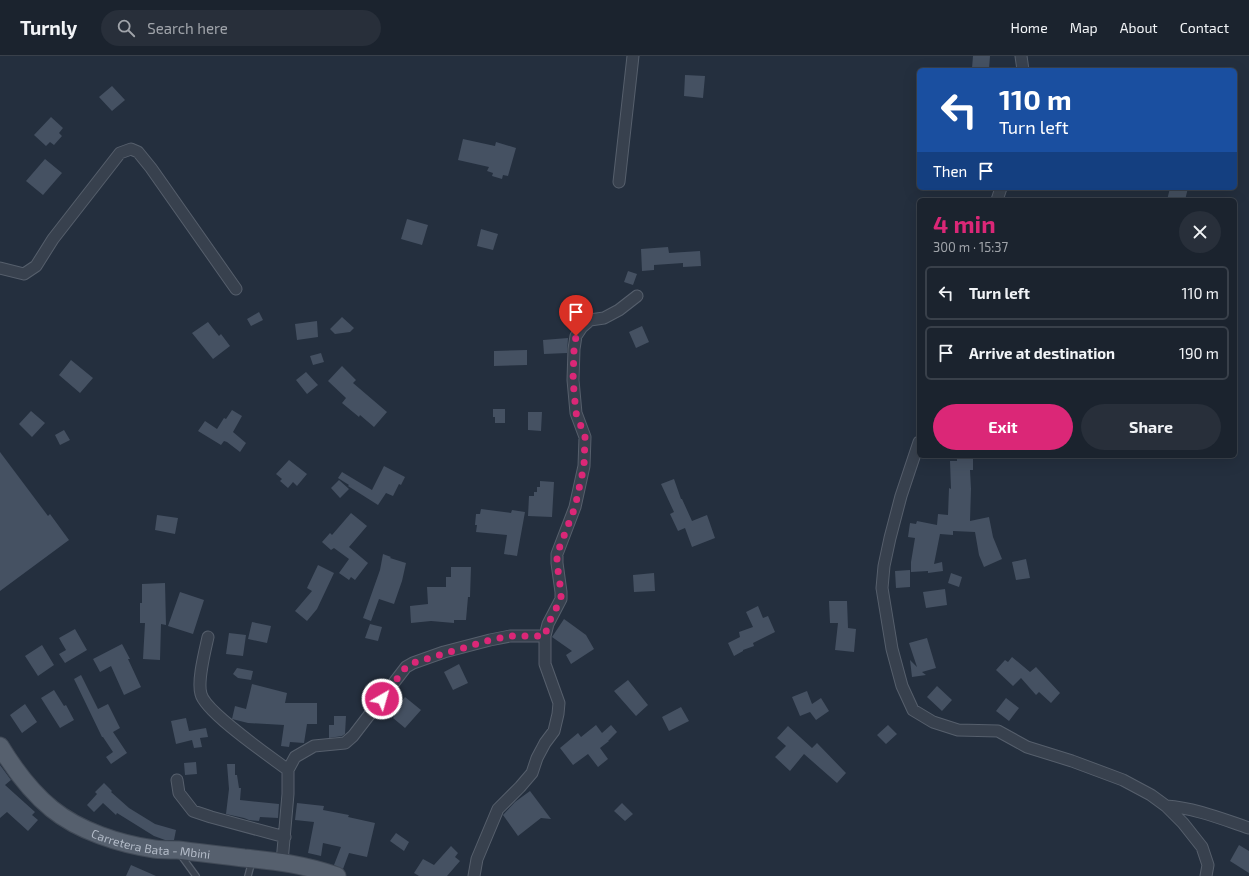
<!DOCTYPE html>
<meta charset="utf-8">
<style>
:root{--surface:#1b232e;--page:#282f3a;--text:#f1f3f6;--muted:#a0a4aa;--line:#39404a;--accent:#db2777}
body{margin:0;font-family:"Exo 2",sans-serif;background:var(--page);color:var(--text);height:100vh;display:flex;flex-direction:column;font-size:15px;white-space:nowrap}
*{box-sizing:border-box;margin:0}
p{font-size:13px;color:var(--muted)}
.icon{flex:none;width:22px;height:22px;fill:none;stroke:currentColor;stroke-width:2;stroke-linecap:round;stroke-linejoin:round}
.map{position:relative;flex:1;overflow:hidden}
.details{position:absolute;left:917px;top:142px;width:320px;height:260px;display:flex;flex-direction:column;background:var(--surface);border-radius:6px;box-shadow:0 4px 16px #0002,0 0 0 1px var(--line)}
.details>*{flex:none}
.top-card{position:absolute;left:917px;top:12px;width:320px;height:122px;border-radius:6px;box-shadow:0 4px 16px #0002,0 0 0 1px var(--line);background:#1a4fa0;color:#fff;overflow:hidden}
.pin{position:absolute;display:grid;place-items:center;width:34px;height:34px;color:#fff;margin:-41px -17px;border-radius:50% 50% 50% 0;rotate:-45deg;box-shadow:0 0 4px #0007}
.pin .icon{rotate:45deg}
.me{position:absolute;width:44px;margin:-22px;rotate:38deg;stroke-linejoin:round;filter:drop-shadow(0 0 3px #0008)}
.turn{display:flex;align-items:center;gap:14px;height:84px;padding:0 16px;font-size:18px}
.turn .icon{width:52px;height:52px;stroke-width:2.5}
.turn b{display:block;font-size:28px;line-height:34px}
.then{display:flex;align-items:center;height:38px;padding:0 16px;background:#0003;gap:8px;font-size:15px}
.round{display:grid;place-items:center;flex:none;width:42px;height:42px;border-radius:21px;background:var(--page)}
.headline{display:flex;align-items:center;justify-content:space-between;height:68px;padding:0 16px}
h1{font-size:24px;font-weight:700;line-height:30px;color:var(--accent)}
.cta{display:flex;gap:8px;margin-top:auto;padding:8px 16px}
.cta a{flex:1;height:46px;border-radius:24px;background:var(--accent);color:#fff;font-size:16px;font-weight:700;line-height:46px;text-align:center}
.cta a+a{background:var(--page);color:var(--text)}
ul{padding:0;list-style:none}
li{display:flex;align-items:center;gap:12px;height:54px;margin:0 8px 6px;padding:0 8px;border:2px solid var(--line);border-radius:6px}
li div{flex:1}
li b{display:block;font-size:15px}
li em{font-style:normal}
header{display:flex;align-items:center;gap:24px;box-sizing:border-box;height:56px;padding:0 20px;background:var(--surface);border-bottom:1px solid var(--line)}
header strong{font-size:19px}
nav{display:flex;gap:22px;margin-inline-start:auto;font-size:14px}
.search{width:280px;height:36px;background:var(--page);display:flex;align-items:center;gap:10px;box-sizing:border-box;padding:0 14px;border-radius:22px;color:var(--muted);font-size:15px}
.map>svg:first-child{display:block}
.building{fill:#455162}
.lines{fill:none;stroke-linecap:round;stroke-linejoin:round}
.lane-casing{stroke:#565f6c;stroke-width:8}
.street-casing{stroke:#565f6c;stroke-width:13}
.primary-casing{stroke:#414a57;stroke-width:19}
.lane{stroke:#38414e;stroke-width:5.5}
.street{stroke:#38414e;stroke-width:11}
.primary{stroke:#56606e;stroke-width:17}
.route{stroke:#db2777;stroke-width:7;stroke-dasharray:0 12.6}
.labels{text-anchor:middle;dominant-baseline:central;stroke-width:3.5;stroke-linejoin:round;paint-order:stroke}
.street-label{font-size:12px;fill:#b4bcc9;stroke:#1d2633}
</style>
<header>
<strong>Turnly</strong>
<div class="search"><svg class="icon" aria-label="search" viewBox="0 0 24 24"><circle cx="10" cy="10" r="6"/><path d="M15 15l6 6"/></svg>Search here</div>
<nav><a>Home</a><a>Map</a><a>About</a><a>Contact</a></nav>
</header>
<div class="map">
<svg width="1249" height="820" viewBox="0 0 1249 820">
<rect width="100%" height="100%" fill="#242f3e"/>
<path class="building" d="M973,0H990L989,13L972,12Z
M685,19L705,20L703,42L684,40Z
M112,30L125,44L112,55L99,41Z
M51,61L63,72L59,77L62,80L54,89L50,86L46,90L34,79Z
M463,83L495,90L496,86L516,92L508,120L503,119L502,123L492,120L493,117L487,115L489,111L458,104Z
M45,103L62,117L43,139L26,125Z
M1170,132H1188L1185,144H1167Z
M407,163L428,169L422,189L401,183Z
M481,173L498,178L493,194L477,190Z
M668,191L669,197L700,195L701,210L683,211V207L654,209V214L642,215L641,193Z
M628,215L637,218L633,229L624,226Z
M259,256L263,264L251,270L247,263Z
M342,261L354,272L350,276L335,278L330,273Z
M317,265L318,281L297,284L295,268Z
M208,266L219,280L221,278L230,290L213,303L192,277Z
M642,270L649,286L636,292L629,276Z
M568,282L567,297L544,298L543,284Z
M527,294V309L494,310V295Z
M321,297L324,306L313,309L310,300Z
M71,304L93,322L80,337L59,319Z
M342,310L356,324L353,327L387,356L374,371L360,359L359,361L342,347L346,342L328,325Z
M306,316L318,329L307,338L296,324Z
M493,353H505V367H495V361H493Z
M232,354L242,360L233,376L246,387L240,396L227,386L224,385L221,389L198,375L205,365L217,373L224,362L226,363Z
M31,355L45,367L32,381L19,368Z
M528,356H542L541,375L528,374Z
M64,374L70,384L60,389L55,379Z
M0,396L48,460L50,458L69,484L0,535Z
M957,400H970V403H973V414H970L971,433L970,465L989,461L993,481L1002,503L984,511L979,499L975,476L953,475V479L940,478L934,508L942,506L943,515L928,517V515L911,516V506L915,482L908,481L910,467L916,468L917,465L937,469L938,458L948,459L949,432L951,433L950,405H957Z
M289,404L307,418L297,430L293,426L288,432L280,425L282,423L276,418Z
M384,410L405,421L401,429L399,428L393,440L386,437L378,449L348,430L349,429L338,422L342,416L372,434Z
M674,423L681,443H682L692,465L707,459L715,482L692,491L685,472L678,475L670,458L674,456L661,428Z
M339,424L349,433L340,442L331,432Z
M540,425L554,426L552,461L528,460L529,440H534V436H537V431H540Z
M481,453L511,457L512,454L525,456L517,500L504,498L507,479L476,476L477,469H475L476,458H480Z
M351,457L367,470L349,491L368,507L355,524L351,521L349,524L339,517L349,503L334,492L331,494L322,486L330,477L332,479Z
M157,459L178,462L175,478L155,474Z
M383,498L391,501L390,502L406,507L402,525L394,548L379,543L371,565L363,562L380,514Z
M1026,503L1030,522L1016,524L1012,506Z
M318,509L334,517L317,553L307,565L295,555L312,535L307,532Z
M451,511H471L470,541H468L466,564H454V567L431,565L411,567L410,550L428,548L427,531H446V521H451Z
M910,514V531L896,532L895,515Z
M654,517L655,535L634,536L633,519Z
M951,517L962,521L959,531L948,527Z
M165,527L166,569L161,568L160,604L143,603L145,567H140V547H142V528Z
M945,533L947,549L926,552L923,536Z
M180,536L204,544L193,578L168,570Z
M829,545H847L848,572L856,573L854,596L835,594L838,567H830Z
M758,550L763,562L768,560L775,576L753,587L754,590L743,594V595L734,600L728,587L740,581L739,576L753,571L746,556Z
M564,563L586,579L594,593L571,608L566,599L572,595L552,581Z
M252,566L271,570L267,587L248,583Z
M370,568L382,571L378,585L365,582Z
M75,573L87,594L65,607L59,598L66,594L59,582Z
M229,577L246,579L243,600L226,598Z
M927,582L936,612L922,616L926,619L912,621L910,604L917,611L909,587Z
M122,588L130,603H128L141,631L124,639L111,610L100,616L93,603Z
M42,589L54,609L38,620L25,600Z
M1012,601L1030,616L1036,611L1060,637L1051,647L1039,636L1036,639L1021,622L1013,630L996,614L1005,604L1008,606Z
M459,608L468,627L453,634L444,616Z
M237,612L253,615L251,624L238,622L233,618Z
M81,619L98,653L108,648L120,672L113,676L127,697L111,708L106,701L113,696L103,681H102L74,623Z
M628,624L648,649L636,660L614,635Z
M252,628L287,637L285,647H317V668H307L304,687L290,686L289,691L281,690L284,669L248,667L232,663L235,650L246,653Z
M937,630L952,644L942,655L927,641Z
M54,634L64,650L66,649L74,664L60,672L41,642Z
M807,635L812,648L821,642L829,655L816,664L810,656L800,660L792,641Z
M405,641L421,654L405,672L393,662L396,658L393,655Z
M1006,642L1019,652L1009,665L996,655Z
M25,648L37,666L22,677L10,659Z
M681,651L689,665L669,675L662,661Z
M334,660H346L345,678L342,680L329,682V669H334Z
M186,662L189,675L206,672L208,681L200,682L202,691L194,692L192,684L176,688L171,665Z
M596,669L602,677L611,669L617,676L608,685H609L600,692L608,703L598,711L588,698L573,709L560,692L578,677L581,681Z
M888,669L897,678L886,688L877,679Z
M788,670L812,692L817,687L846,717L837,727L804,698L790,715L775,701L786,690L777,682Z
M196,706L197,718L185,719L184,707Z
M227,708H235V719H237L239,732H241L240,744L279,748L278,762L260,761L259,765L249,764L244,762L226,758L229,733Z
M0,709L11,724L5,729L35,756L32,759L38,764L28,775L7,756L0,762Z
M104,727L112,735L111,736L129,752L155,768L176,774L174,784H165L154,780L117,757L116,759L103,747L94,756L87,749L97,738L95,736Z
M530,735L551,763L541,762L518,780L503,759L515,746Z
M297,747L324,750L323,754L349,759L348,761L375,767L367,801L349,797L343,813L334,809L341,791L323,787L321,800L308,797L314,766L295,764Z
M622,747L633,758L625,765L614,755Z
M396,777L409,786L404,795L390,785Z
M1239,789L1249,795V817L1230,805Z
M451,790L458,797L455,801L460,805L447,820H419L414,817L423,803L434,809Z
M131,809L156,820H126Z"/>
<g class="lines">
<g class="lane-casing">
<path id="lane" d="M180,798L196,820
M248,820L252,805"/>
</g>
<g class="street-casing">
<path id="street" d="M1021,0L1023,14
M619,126L633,0
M997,144L1001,132
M0,212L24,218L36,210L53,183L120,97L131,93L138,96L151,112L236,233
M919,386L901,440L890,482L884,510L882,532L892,593L902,630L913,654L933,666L958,674L998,675L1027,691L1072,705L1123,724L1151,739L1166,750L1183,767L1202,791L1208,809L1206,820
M208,581C205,595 197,625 201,638C205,656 271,701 288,714
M177,724L179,737L193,755L211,761L285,781
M1166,750C1195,752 1222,763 1249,772
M282,806L288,738V714L295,701L314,690L345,687L353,680L406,611L413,607L444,596L490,584L510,580H545
M474,820L477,803L498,753L520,731L532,717L537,702L545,687L554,675L558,658L559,647L545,608V580L548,568L561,543V536L557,507V498L575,451L584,410L585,381L576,357L573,324L574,293L576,280L582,271L590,264L604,262L619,254L637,240"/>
</g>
<g class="primary-casing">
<g id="primary">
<path id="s1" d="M0,690C14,713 31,736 52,753C79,775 120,788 154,793C162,794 170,794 178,794C200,797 222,799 244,802C276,805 307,809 337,820"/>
</g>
</g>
<use href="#lane" class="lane"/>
<use href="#street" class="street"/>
<use href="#primary" class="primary"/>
</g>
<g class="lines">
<path class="route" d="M382,643L406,611L413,607L490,584L510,580H545L548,568L561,543V536L557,507V498L575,451L584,410L585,381L576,357L573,324L574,294L576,280"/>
</g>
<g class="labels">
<g class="street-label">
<text stroke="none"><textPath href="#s1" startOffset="189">Carretera Bata - Mbini</textPath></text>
</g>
</g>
</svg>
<div class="pin" style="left:576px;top:280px;background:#d93025"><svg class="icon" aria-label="arrive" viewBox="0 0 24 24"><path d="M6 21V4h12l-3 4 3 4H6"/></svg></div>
<svg class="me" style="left:382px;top:643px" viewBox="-20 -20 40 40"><circle r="17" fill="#db2777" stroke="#fff" stroke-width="3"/><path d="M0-11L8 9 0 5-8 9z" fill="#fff"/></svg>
<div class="top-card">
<div class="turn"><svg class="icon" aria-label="left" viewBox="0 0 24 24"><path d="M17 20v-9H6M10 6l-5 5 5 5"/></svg><div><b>110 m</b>Turn left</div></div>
<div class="then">Then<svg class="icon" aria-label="arrive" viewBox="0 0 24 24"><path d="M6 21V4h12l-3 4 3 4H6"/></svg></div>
</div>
<section class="details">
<div class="headline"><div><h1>4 min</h1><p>300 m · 15:37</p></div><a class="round"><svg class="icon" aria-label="close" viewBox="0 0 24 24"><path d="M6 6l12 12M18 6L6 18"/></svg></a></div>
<ul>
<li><svg class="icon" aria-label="left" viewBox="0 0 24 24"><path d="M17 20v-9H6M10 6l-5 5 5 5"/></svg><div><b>Turn left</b></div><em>110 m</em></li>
<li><svg class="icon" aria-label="arrive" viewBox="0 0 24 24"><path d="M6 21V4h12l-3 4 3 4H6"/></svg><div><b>Arrive at destination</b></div><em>190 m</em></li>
</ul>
<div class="cta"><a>Exit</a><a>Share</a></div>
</section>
</div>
